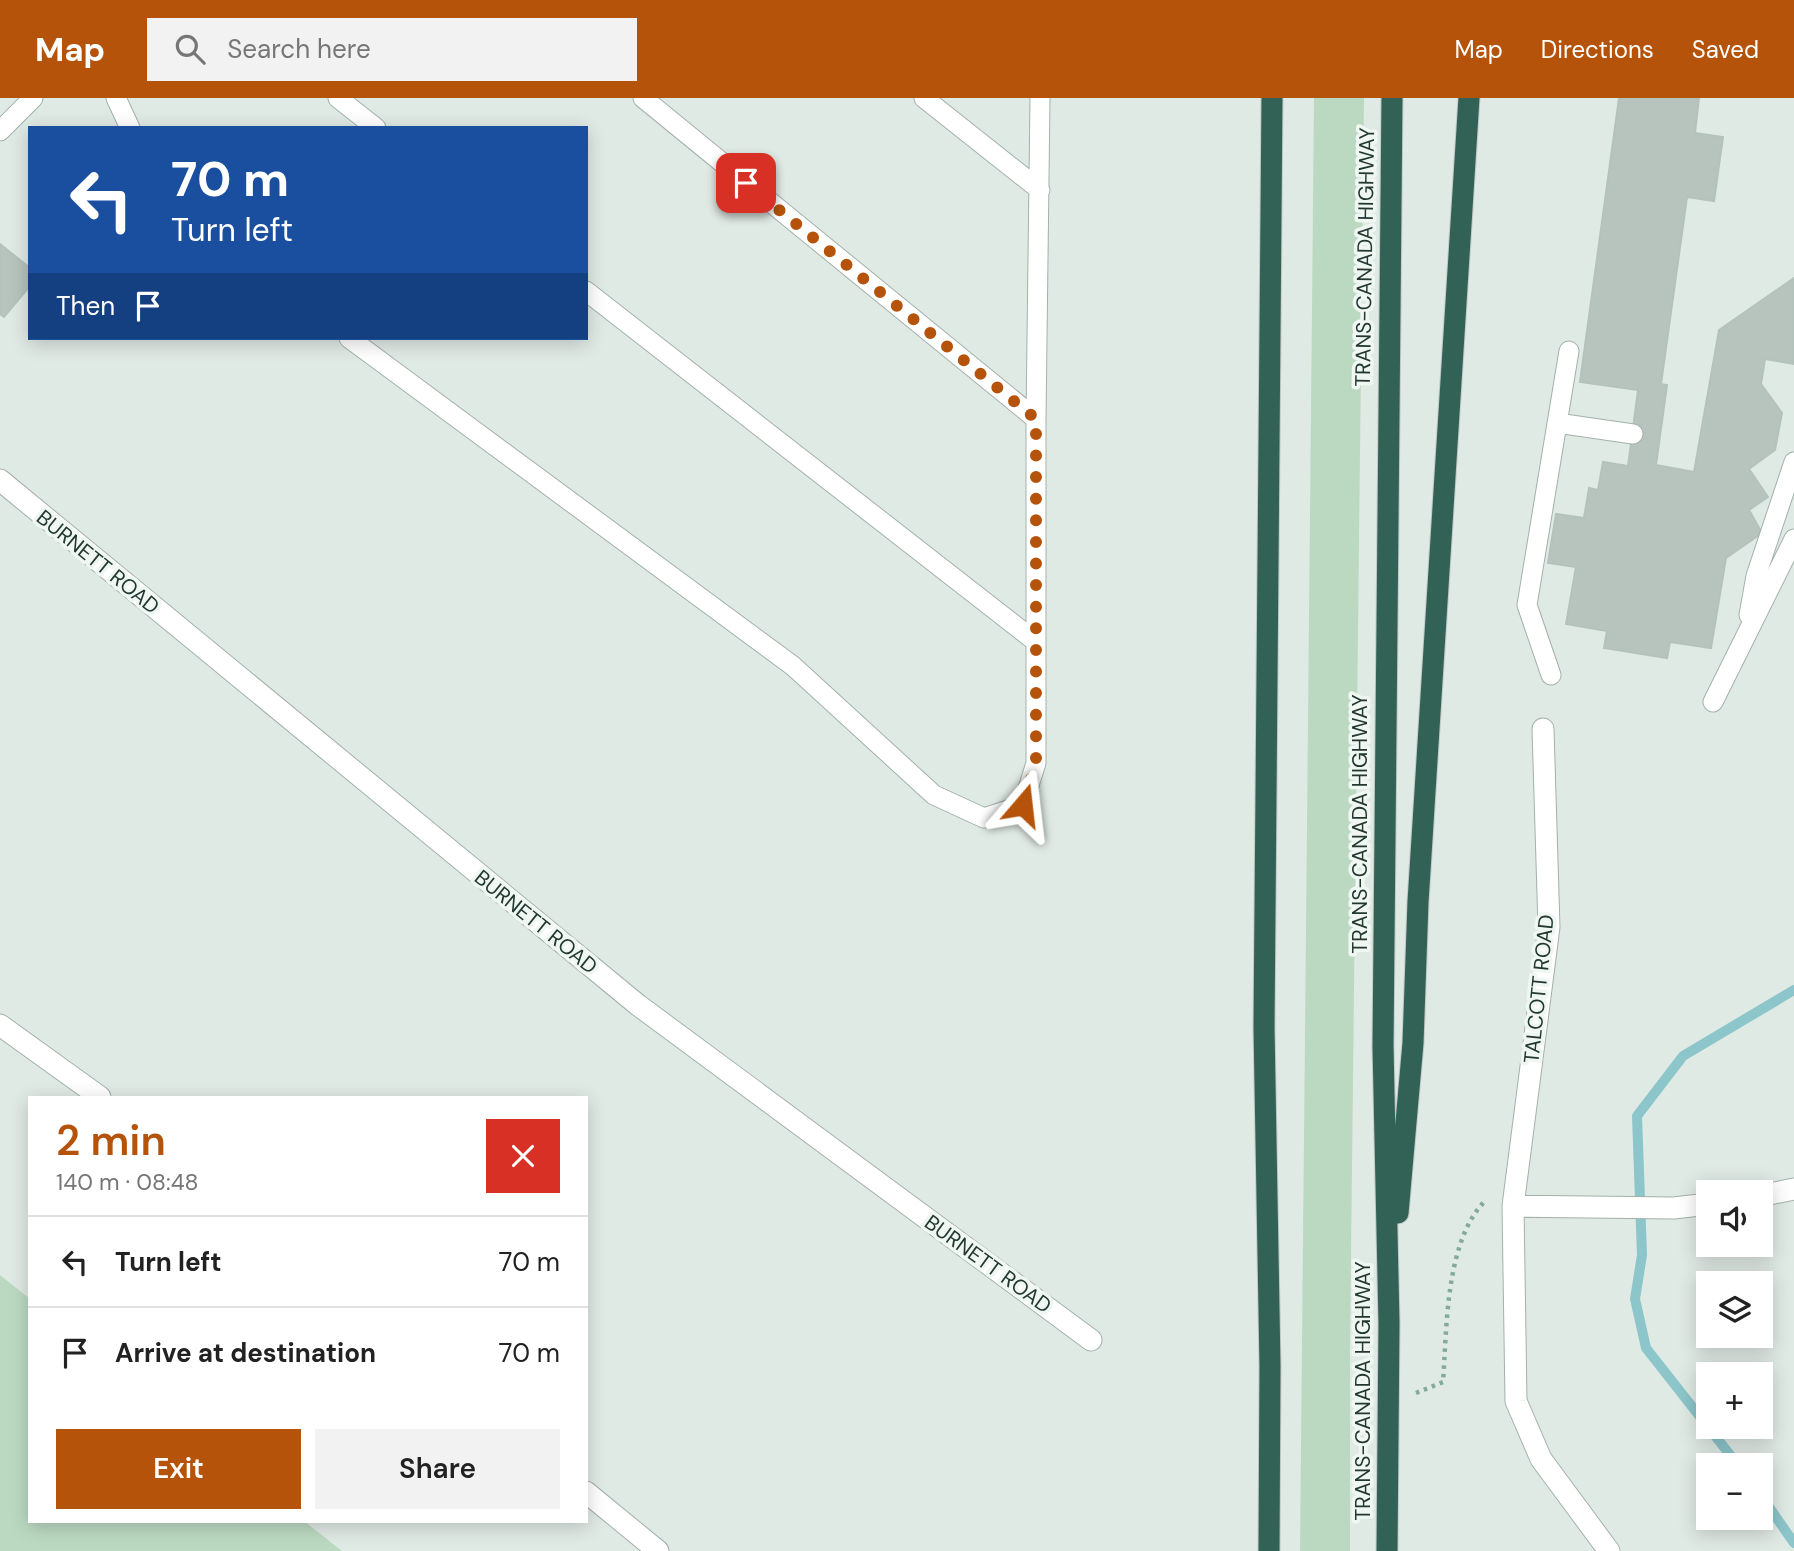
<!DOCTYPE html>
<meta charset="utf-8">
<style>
:root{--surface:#fff;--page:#f2f2f2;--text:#222;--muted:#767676;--line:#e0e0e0;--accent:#b45309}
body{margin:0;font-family:"DM Sans",sans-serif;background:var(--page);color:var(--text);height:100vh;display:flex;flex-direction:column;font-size:26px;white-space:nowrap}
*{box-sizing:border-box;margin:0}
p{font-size:23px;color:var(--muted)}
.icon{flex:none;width:38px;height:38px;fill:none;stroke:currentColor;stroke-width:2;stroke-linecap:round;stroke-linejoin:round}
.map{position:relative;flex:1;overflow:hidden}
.drawer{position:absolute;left:28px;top:998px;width:560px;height:427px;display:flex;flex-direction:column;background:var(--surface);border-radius:0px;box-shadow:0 4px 18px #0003}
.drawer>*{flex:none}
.banner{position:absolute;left:28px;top:28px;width:560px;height:214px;border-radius:0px;box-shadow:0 4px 18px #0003;background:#1a4fa0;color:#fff;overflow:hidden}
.buttons{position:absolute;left:1696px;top:1082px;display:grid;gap:14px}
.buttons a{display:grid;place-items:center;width:77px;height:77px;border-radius:0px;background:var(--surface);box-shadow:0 4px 18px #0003;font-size:35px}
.pin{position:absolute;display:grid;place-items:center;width:60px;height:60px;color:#fff;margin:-30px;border-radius:14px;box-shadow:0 4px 10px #0006}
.me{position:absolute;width:77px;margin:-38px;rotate:17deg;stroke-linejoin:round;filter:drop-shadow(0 0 5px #0008)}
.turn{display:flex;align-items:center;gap:24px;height:147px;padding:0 28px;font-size:32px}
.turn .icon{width:91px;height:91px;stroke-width:2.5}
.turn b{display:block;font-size:49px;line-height:60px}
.then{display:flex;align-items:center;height:66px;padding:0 28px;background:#0003;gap:14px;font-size:26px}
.round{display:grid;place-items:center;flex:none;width:74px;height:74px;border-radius:0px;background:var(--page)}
.overview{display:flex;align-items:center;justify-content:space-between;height:119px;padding:0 28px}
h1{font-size:42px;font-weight:600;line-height:52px;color:var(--accent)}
.primary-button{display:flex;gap:14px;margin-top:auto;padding:14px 28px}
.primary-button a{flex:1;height:80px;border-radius:0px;background:var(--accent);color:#fff;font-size:28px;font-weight:600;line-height:80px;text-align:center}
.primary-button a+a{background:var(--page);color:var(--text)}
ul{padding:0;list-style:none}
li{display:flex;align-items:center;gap:21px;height:91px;padding:0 28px;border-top:2px solid var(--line)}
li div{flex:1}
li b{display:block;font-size:26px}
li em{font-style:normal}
header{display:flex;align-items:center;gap:42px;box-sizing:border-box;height:98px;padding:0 35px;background:var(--accent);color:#fff}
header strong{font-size:33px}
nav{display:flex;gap:38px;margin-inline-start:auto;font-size:24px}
.search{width:490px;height:63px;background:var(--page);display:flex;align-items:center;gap:18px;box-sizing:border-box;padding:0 24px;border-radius:0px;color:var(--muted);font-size:26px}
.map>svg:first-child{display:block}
.green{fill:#bbd9c1}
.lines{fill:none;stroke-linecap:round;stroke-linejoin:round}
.stream{stroke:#8cc5ca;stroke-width:10}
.building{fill:#b6c4bd;stroke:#b3c2bb;stroke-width:2}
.lane-casing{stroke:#a3b1ab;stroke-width:21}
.street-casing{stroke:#a3b1ab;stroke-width:23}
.highway-casing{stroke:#c1c7c5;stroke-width:23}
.path{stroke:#83aa9c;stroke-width:4.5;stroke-dasharray:3.5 5;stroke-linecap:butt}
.lane{stroke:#fff;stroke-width:19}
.street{stroke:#fff;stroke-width:21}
.highway{stroke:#316255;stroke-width:21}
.route{stroke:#b45309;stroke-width:12;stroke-dasharray:0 21.6}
.labels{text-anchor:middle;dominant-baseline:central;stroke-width:7;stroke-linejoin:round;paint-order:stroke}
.street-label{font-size:21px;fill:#223831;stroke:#f0f7f3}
</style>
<header>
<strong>Map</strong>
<div class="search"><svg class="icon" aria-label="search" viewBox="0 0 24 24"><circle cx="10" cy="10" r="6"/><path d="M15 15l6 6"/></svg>Search here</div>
<nav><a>Map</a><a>Directions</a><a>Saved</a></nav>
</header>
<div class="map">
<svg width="1794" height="1453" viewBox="0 0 1794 1453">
<rect width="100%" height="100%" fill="#e0eae5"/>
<path class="green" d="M1314,0H1364L1350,1251V1453H1300Z
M0,1177L30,1201V1423H304L342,1453H0Z"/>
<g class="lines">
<path class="stream" d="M1738,1367L1646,1250L1635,1201L1642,1157L1637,1018L1683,958L1794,892
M1760,1396L1794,1445"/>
</g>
<path class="building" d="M1619,0H1699L1695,35L1723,39L1714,103L1687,99L1661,286L1667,287L1656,367L1694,374L1719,232L1794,180V266L1765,261L1761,286L1782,315L1775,352L1749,371L1768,399L1749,412L1762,435L1726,460L1711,550L1670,544L1667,560L1604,550L1607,533L1566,526L1576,469L1548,465L1556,416L1584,420L1589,390L1598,392L1603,364L1628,368L1638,292L1580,284Z
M0,146L30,170V188L4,219L0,216Z"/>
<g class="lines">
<g class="lane-casing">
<path id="lane" d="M116,0L130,30
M338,0L376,30
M643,0L1036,321
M924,0L1040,92
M0,33L33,0
M586,193L1035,543
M349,240L793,568L934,697L984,720L1023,707L1036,665V321L1040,0
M1557,325L1633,336
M1749,517L1756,478L1794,364
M1551,577L1527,507L1569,253
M1713,604L1794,441"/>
</g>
<g class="street-casing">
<path id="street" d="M0,382L638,907L1091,1242
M1543,631L1549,829L1513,1108L1516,1303L1541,1361L1609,1453
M0,927L100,999
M1760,1098L1794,1091
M1513,1108L1674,1110L1708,1106
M586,1394L658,1453"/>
</g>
<g class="highway-casing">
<path id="highway" d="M1398,1115L1413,945L1418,804L1469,0
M1269,1453L1270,1268L1264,929L1272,0
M1387,1453L1389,1225L1383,948L1392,0"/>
</g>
<path class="path" d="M1416,1295L1443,1284C1447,1230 1445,1144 1485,1103"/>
<use href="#lane" class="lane"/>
<use href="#street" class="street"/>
<use href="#highway" class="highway"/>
</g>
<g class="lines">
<path class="route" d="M746,85L1036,321V665L1023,707"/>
</g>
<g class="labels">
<g class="street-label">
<text transform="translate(1365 159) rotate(-89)">TRANS-CANADA HIGHWAY</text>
<text transform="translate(98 464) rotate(39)">BURNETT ROAD</text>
<text transform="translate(1360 726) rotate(-90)">TRANS-CANADA HIGHWAY</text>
<text transform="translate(536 824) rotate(39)">BURNETT ROAD</text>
<text transform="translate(1539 891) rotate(-84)">TALCOTT ROAD</text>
<text transform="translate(988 1166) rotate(36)">BURNETT ROAD</text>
<text transform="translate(1363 1293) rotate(-90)">TRANS-CANADA HIGHWAY</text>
</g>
</g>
</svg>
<div class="buttons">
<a><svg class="icon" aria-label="sound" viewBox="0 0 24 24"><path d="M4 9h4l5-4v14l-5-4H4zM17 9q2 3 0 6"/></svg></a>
<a><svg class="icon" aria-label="layers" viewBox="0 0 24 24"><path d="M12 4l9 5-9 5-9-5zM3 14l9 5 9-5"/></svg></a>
<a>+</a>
<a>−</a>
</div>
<div class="pin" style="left:746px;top:85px;background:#d93025"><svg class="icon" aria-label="arrive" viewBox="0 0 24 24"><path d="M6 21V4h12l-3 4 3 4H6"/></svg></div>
<svg class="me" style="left:1023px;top:707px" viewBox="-20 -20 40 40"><path d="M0-17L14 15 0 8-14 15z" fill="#b45309" stroke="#fff" stroke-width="4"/></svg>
<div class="banner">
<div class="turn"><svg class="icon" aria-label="left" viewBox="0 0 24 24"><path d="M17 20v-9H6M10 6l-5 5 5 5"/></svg><div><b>70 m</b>Turn left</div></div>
<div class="then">Then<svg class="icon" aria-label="arrive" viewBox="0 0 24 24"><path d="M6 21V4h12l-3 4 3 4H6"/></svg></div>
</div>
<section class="drawer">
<div class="overview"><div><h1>2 min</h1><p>140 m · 08:48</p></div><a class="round" style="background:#d93025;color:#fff"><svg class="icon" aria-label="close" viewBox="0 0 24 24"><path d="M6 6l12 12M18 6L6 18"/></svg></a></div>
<ul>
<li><svg class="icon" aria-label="left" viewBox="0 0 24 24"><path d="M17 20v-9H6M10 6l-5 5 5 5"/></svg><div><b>Turn left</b></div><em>70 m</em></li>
<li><svg class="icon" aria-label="arrive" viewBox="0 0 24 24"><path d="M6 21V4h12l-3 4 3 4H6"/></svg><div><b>Arrive at destination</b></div><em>70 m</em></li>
</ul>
<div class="primary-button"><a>Exit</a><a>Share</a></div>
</section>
</div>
